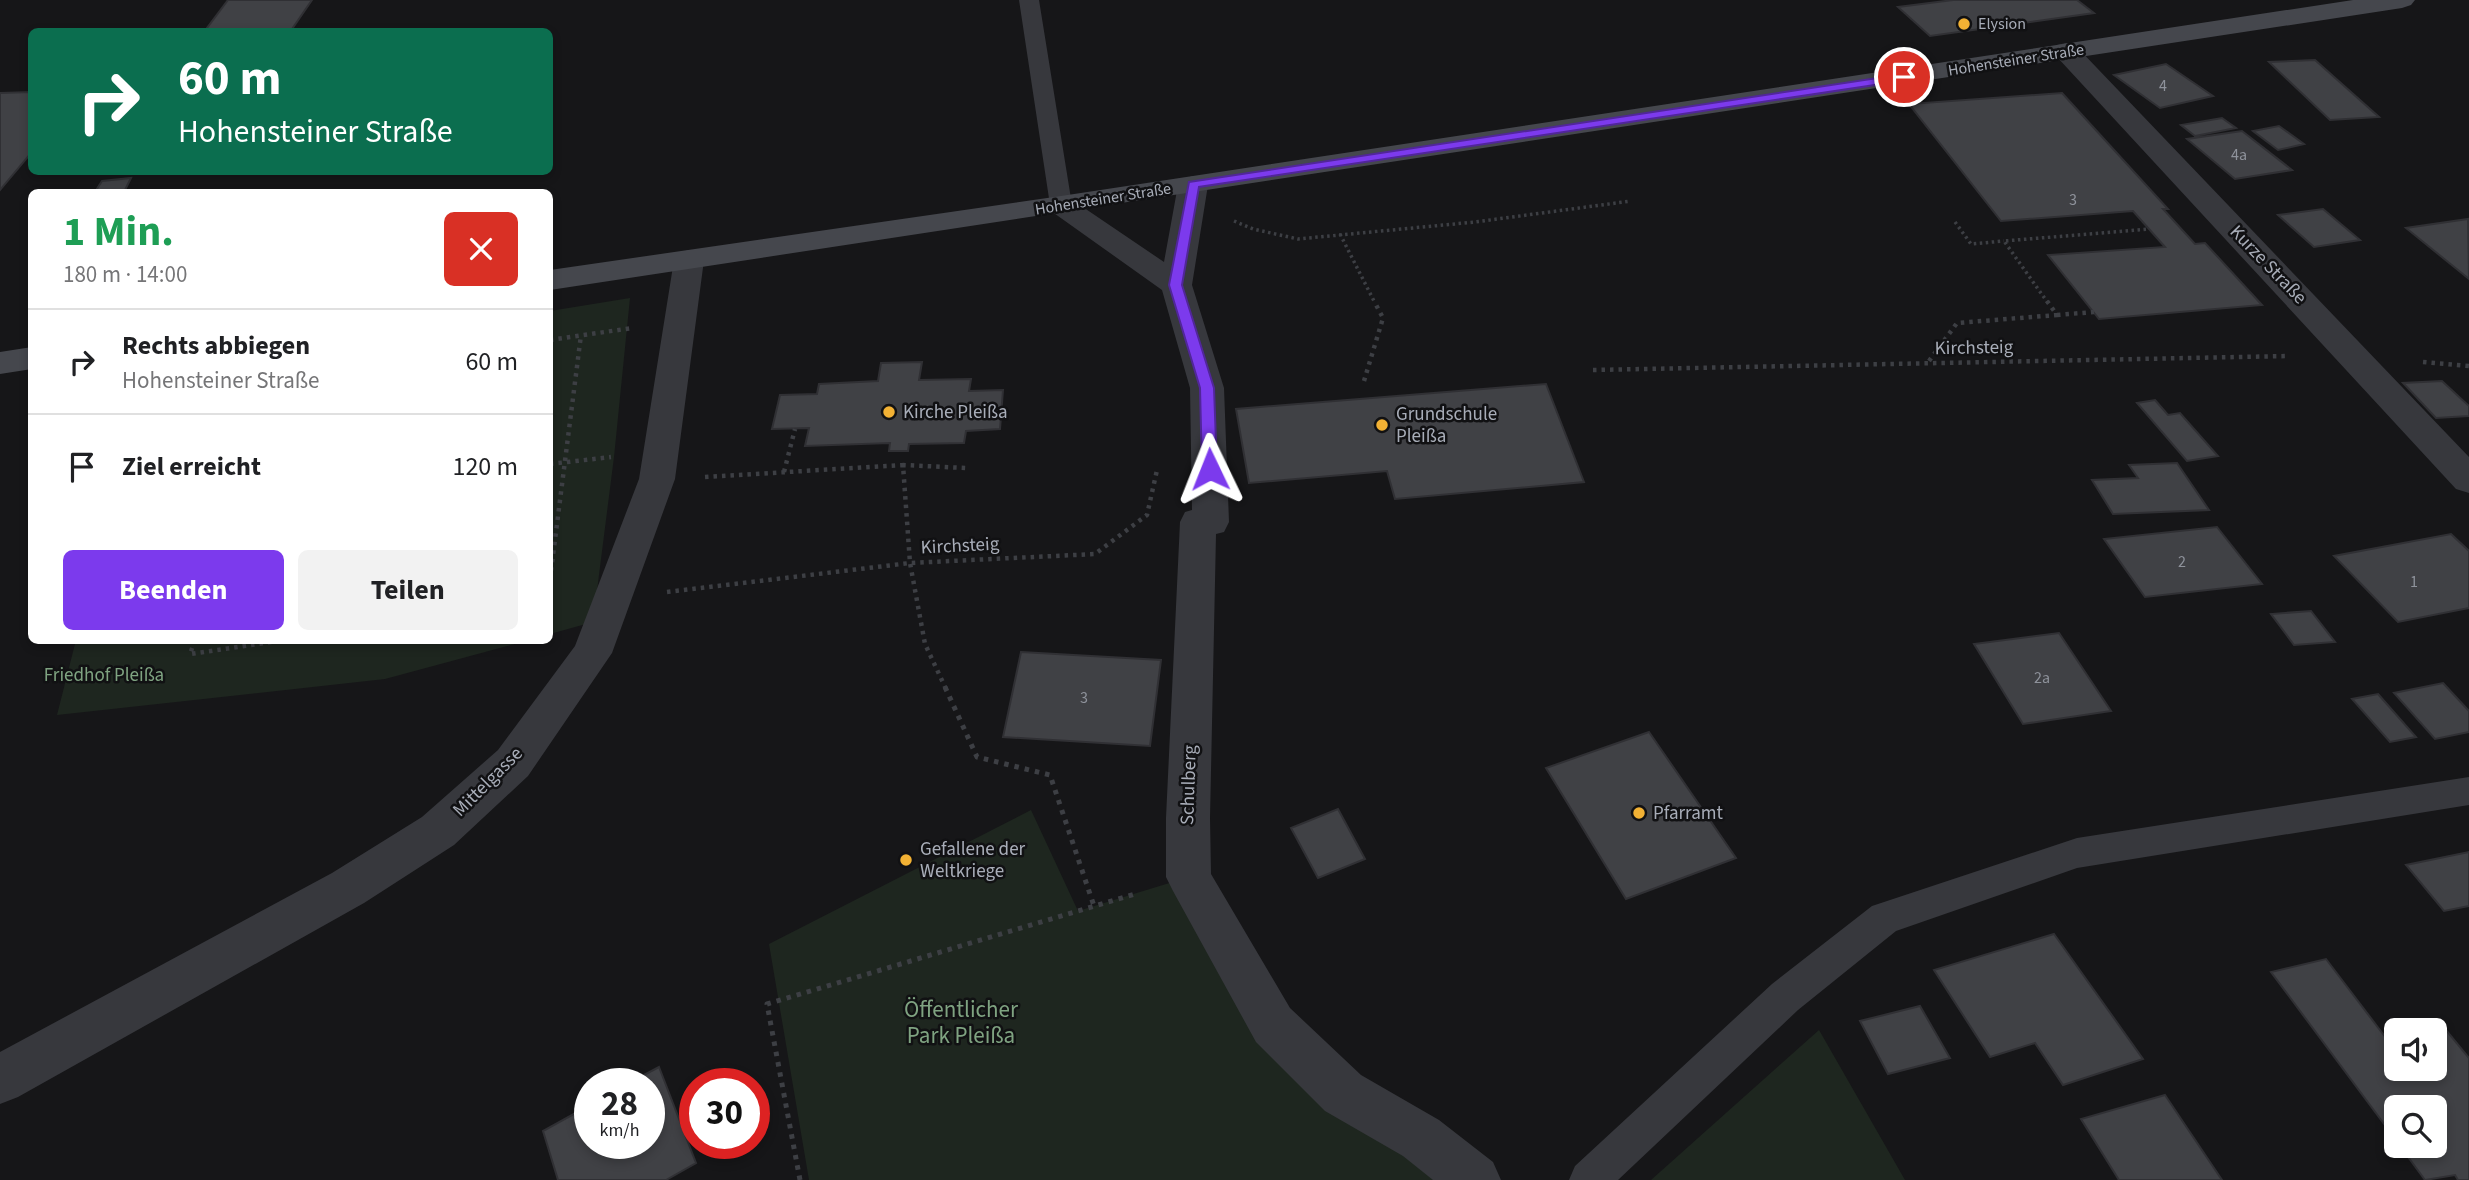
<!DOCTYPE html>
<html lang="de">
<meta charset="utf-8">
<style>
:root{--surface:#fff;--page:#f2f2f2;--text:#202124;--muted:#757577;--line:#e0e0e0;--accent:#7c3aed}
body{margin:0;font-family:"Source Sans 3",sans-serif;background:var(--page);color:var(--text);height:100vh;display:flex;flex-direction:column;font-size:26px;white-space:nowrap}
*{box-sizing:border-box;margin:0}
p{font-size:23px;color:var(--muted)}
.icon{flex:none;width:38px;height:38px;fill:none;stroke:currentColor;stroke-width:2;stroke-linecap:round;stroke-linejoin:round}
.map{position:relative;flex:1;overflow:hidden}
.panel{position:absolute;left:28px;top:189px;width:525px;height:455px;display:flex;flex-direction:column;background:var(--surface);border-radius:10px;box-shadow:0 4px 10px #0003}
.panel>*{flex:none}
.hud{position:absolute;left:28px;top:28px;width:525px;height:147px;border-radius:10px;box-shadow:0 4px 10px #0003;background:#0b6e4f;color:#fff;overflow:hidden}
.controls{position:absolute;left:2384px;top:1018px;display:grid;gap:14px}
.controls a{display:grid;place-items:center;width:63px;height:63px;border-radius:10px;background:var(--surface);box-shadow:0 4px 10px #0003;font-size:35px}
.speed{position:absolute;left:574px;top:1068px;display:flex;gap:14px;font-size:35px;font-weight:700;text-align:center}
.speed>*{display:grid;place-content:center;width:91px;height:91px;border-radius:50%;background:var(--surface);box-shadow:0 4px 10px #0003;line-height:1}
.speed small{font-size:18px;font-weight:400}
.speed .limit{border:10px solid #d22;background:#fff;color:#111}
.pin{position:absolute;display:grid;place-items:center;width:60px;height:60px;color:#fff;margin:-30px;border:4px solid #fff;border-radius:50%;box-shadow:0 2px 7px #0007}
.me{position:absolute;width:77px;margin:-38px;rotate:358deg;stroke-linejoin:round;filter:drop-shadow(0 0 5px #0008)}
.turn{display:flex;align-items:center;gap:24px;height:147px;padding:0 35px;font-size:32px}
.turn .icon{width:91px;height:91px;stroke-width:2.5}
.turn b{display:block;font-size:49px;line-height:60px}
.round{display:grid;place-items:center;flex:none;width:74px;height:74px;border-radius:10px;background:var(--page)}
.head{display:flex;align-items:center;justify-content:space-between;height:119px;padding:0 35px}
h1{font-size:42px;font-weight:700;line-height:52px;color:#1e9e55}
.cta{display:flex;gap:14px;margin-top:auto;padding:14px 35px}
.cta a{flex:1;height:80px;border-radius:10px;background:var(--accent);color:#fff;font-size:28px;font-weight:700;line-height:80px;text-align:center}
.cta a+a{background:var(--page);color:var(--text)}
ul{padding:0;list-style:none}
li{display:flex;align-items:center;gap:21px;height:105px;padding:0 35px;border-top:2px solid var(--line)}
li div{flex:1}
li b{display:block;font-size:26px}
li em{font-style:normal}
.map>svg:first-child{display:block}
.green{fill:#1e261f}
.building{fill:#404145;stroke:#303034;stroke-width:2}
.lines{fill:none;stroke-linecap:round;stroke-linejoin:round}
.path-far2{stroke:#3d3f44;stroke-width:3.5;stroke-dasharray:2.5 3.5;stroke-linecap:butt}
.path-far1{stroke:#3d3f44;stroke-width:4.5;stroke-dasharray:3.5 5;stroke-linecap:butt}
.path{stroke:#3d3f44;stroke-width:5;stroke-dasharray:4.5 6;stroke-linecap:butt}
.service{fill:#37383d;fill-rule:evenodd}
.minor{fill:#37383d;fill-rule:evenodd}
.secondary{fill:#45474d;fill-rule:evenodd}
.route{fill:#7c3aed;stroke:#51269a;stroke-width:2}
.poi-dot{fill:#f2b134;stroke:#111113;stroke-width:2.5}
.labels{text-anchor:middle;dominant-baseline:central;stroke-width:5;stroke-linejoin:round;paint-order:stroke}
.far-poi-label{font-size:16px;fill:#a8adb8;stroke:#111113;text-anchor:start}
.far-street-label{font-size:16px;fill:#a8adb8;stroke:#111113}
.number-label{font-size:16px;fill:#8e929b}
.street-label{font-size:19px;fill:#a8adb8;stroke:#111113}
.poi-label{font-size:19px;fill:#a8adb8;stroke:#111113;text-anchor:start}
.park-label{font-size:19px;fill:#7fa381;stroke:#111113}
.near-park-label{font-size:23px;fill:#7fa381;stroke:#111113}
</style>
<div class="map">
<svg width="2469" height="1180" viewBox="0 0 2469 1180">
<rect width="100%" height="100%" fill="#161618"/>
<path class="green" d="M630,298L614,457L593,622L550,634V311Z
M76,640H526V641L385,679L57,715Z
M1031,810L1078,911L1189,877L1318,1069L1472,1180H809L769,944Z
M1819,1030L1905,1180H1651Z"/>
<path class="building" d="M228,0H312L292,29L204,32Z
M1953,0H2077L2094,13L1930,36L1898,7Z
M2315,60L2379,117L2330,120L2269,62Z
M2166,64L2213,96L2160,108L2114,75Z
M32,92V152L0,190V93Z
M2062,93L2168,209H2163L2195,244L2205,243L2262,305L2099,319L2048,255L2165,247L2133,211L2001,221L1909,104Z
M2222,118L2236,128L2195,136L2181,125Z
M2279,126L2304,144L2278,150L2253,131Z
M2242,131L2292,170L2235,179L2187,139Z
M131,178L124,192H95L102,181Z
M2323,209L2360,240L2314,247L2278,215Z
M2468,219L2469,279L2406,228Z
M922,362L919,380L971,379L969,391L1003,390L1000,429L966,431L964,443L909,444L908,451H889L890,443L805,446L809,428L772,429L780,395L817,394L819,384L878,381L881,363Z
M2442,381L2469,406V416L2436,418L2403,383Z
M1546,384L1584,482L1395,499L1387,471L1249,483L1236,409Z
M2155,400L2168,415L2180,413L2218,456L2187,461L2137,403Z
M2177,463L2209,510L2113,514L2092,480L2138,478L2129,465Z
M2217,527L2262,584L2145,597L2104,539Z
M2451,534L2469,551V608L2398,622L2334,556Z
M2311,611L2335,642L2294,645L2271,614Z
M2059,633L2111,711L2023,724L1974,644Z
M1021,652L1161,660L1150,746L1003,737Z
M2443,683L2469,711V732L2435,739L2394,693Z
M2378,694L2416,737L2390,742L2352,699Z
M1649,732L1736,858L1626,899L1546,768Z
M1338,809L1365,859L1318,878L1291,828Z
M2469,852V906L2444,911L2406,865Z
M2054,934L2143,1059L2063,1085L2035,1043L1990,1057L1934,970Z
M2326,959L2386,1038L2396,1036V1069H2434V1031H2417L2442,1025L2469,1058V1180H2458L2455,1175L2425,1180L2400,1146H2434V1108H2396V1140L2271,972Z
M1920,1006L1950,1058L1888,1074L1860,1021Z
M659,1067L696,1163L666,1180H558L543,1131L590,1105V1143H649V1083H629Z
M2165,1095L2222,1180H2119L2081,1119Z"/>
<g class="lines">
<path class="path-far2" d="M1234,221L1253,229L1298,239L1475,222L1631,201
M1955,222L1971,244L2004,241
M1340,234L1375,303
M2048,303L2004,241L2149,229"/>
<path class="path-far1" d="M2057,315L2094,312
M550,340L632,328
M1929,361L1957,323L2057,315L2047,301
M2423,362L2469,366
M1593,370L2288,356
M1364,381L1383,318L1374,301
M550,464L611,457
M784,472L795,429
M705,477L903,465
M550,579L581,335
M667,592L910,563L1095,554L1147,515L1157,470
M195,640L190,654L285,640
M946,689L925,644L910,563L903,465L966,468"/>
<path class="path" d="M945,687L977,757L1050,775L1094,906
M800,1180L767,1004L1138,893"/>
<path class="service" d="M1019,0H1039L1072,205L1069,210H1053L1050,205Z
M2469,777V805L2077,868L1896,931L1798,1010L1618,1180H1569L1575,1166L1772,984L1872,906L2077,838Z"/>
<path class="minor" d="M2066,43L2075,45L2469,457V493L2456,489L2057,57L2053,51L2057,45Z
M1193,176L1203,179L1208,185L1192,285L1224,388L1229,522L1224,532L1216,534L1210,818L1211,874L1290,1008L1361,1075L1439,1120L1493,1162L1501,1180H1433L1403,1156L1325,1111L1256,1042L1173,891L1166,877V818L1180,522L1185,512L1192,510L1190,388L1162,290L1051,211L1046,205L1051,199L1061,196L1071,199L1164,262L1178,185L1183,179Z
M689,250L700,253L704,260L675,479L612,653L528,776L454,845L364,903L18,1097L0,1104V1052L332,873L422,817L498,750L575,646L639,479L674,260L678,253Z"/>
<path class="secondary" d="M2353,0H2415L2411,5L2402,8L550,290V270L1061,196Z
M32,347V369L0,374V352Z"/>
</g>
<path class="route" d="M1904,74L1910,77L1908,80L1199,187L1182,285L1214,388L1217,469L1210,474L1202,469L1200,388L1169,285L1189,182Z"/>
<g class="poi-dot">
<circle cx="1964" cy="24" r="7"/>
<circle cx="889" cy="412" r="7"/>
<circle cx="1382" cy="425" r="7"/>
<circle cx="1639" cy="813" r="7"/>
<circle cx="906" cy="860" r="7"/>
</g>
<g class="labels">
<g class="far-poi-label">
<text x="1978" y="24">Elysion</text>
</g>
<g class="far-street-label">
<text transform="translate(2016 60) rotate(-9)">Hohensteiner Straße</text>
<text transform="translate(1103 199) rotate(-9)">Hohensteiner Straße</text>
</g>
<g class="number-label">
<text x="2163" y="86">4</text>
<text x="2239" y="155">4a</text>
<text x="2073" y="200">3</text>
<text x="2182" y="562">2</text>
<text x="2414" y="582">1</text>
<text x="2042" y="678">2a</text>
<text x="1084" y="698">3</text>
</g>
<g class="street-label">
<text transform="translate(2268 265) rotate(46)">Kurze Straße</text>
<text transform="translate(1974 348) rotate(-1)">Kirchsteig</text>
<text transform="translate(960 546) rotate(-3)">Kirchsteig</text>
<text transform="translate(488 782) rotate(-45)">Mittelgasse</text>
<text transform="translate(1189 785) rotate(-88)">Schulberg</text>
</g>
<g class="poi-label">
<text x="903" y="412">Kirche Pleißa</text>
<text x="1396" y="414">Grundschule<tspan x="1396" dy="22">Pleißa</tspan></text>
<text x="1653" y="813">Pfarramt</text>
<text x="920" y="849">Gefallene der<tspan x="920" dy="22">Weltkriege</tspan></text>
</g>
<g class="park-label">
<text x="104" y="675">Friedhof Pleißa</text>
</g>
<g class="near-park-label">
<text x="961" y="1009">Öffentlicher<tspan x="961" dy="26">Park Pleißa</tspan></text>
</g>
</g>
</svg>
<div class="controls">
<a><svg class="icon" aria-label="sound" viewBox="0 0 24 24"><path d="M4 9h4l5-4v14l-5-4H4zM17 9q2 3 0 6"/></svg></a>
<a><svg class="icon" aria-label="search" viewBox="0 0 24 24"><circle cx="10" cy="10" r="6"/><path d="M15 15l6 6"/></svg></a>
</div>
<div class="speed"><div>28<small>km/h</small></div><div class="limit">30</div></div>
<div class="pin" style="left:1904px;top:77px;background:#d93025"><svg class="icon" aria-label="arrive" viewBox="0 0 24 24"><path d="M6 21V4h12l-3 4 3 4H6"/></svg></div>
<svg class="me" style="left:1210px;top:469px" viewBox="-20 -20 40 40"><path d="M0-17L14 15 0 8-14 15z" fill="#7c3aed" stroke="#fff" stroke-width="4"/></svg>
<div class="hud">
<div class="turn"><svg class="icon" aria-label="right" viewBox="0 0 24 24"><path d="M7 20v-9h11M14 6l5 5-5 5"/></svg><div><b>60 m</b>Hohensteiner Straße</div></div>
</div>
<section class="panel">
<div class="head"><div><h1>1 Min.</h1><p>180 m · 14:00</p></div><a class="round" style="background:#d93025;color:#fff"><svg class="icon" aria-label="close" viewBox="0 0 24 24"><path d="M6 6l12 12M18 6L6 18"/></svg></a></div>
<ul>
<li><svg class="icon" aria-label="right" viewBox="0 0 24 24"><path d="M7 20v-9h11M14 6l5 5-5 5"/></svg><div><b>Rechts abbiegen</b><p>Hohensteiner Straße</p></div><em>60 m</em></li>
<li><svg class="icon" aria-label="arrive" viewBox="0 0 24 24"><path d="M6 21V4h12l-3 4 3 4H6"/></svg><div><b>Ziel erreicht</b></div><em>120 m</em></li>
</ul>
<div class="cta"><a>Beenden</a><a>Teilen</a></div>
</section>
</div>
